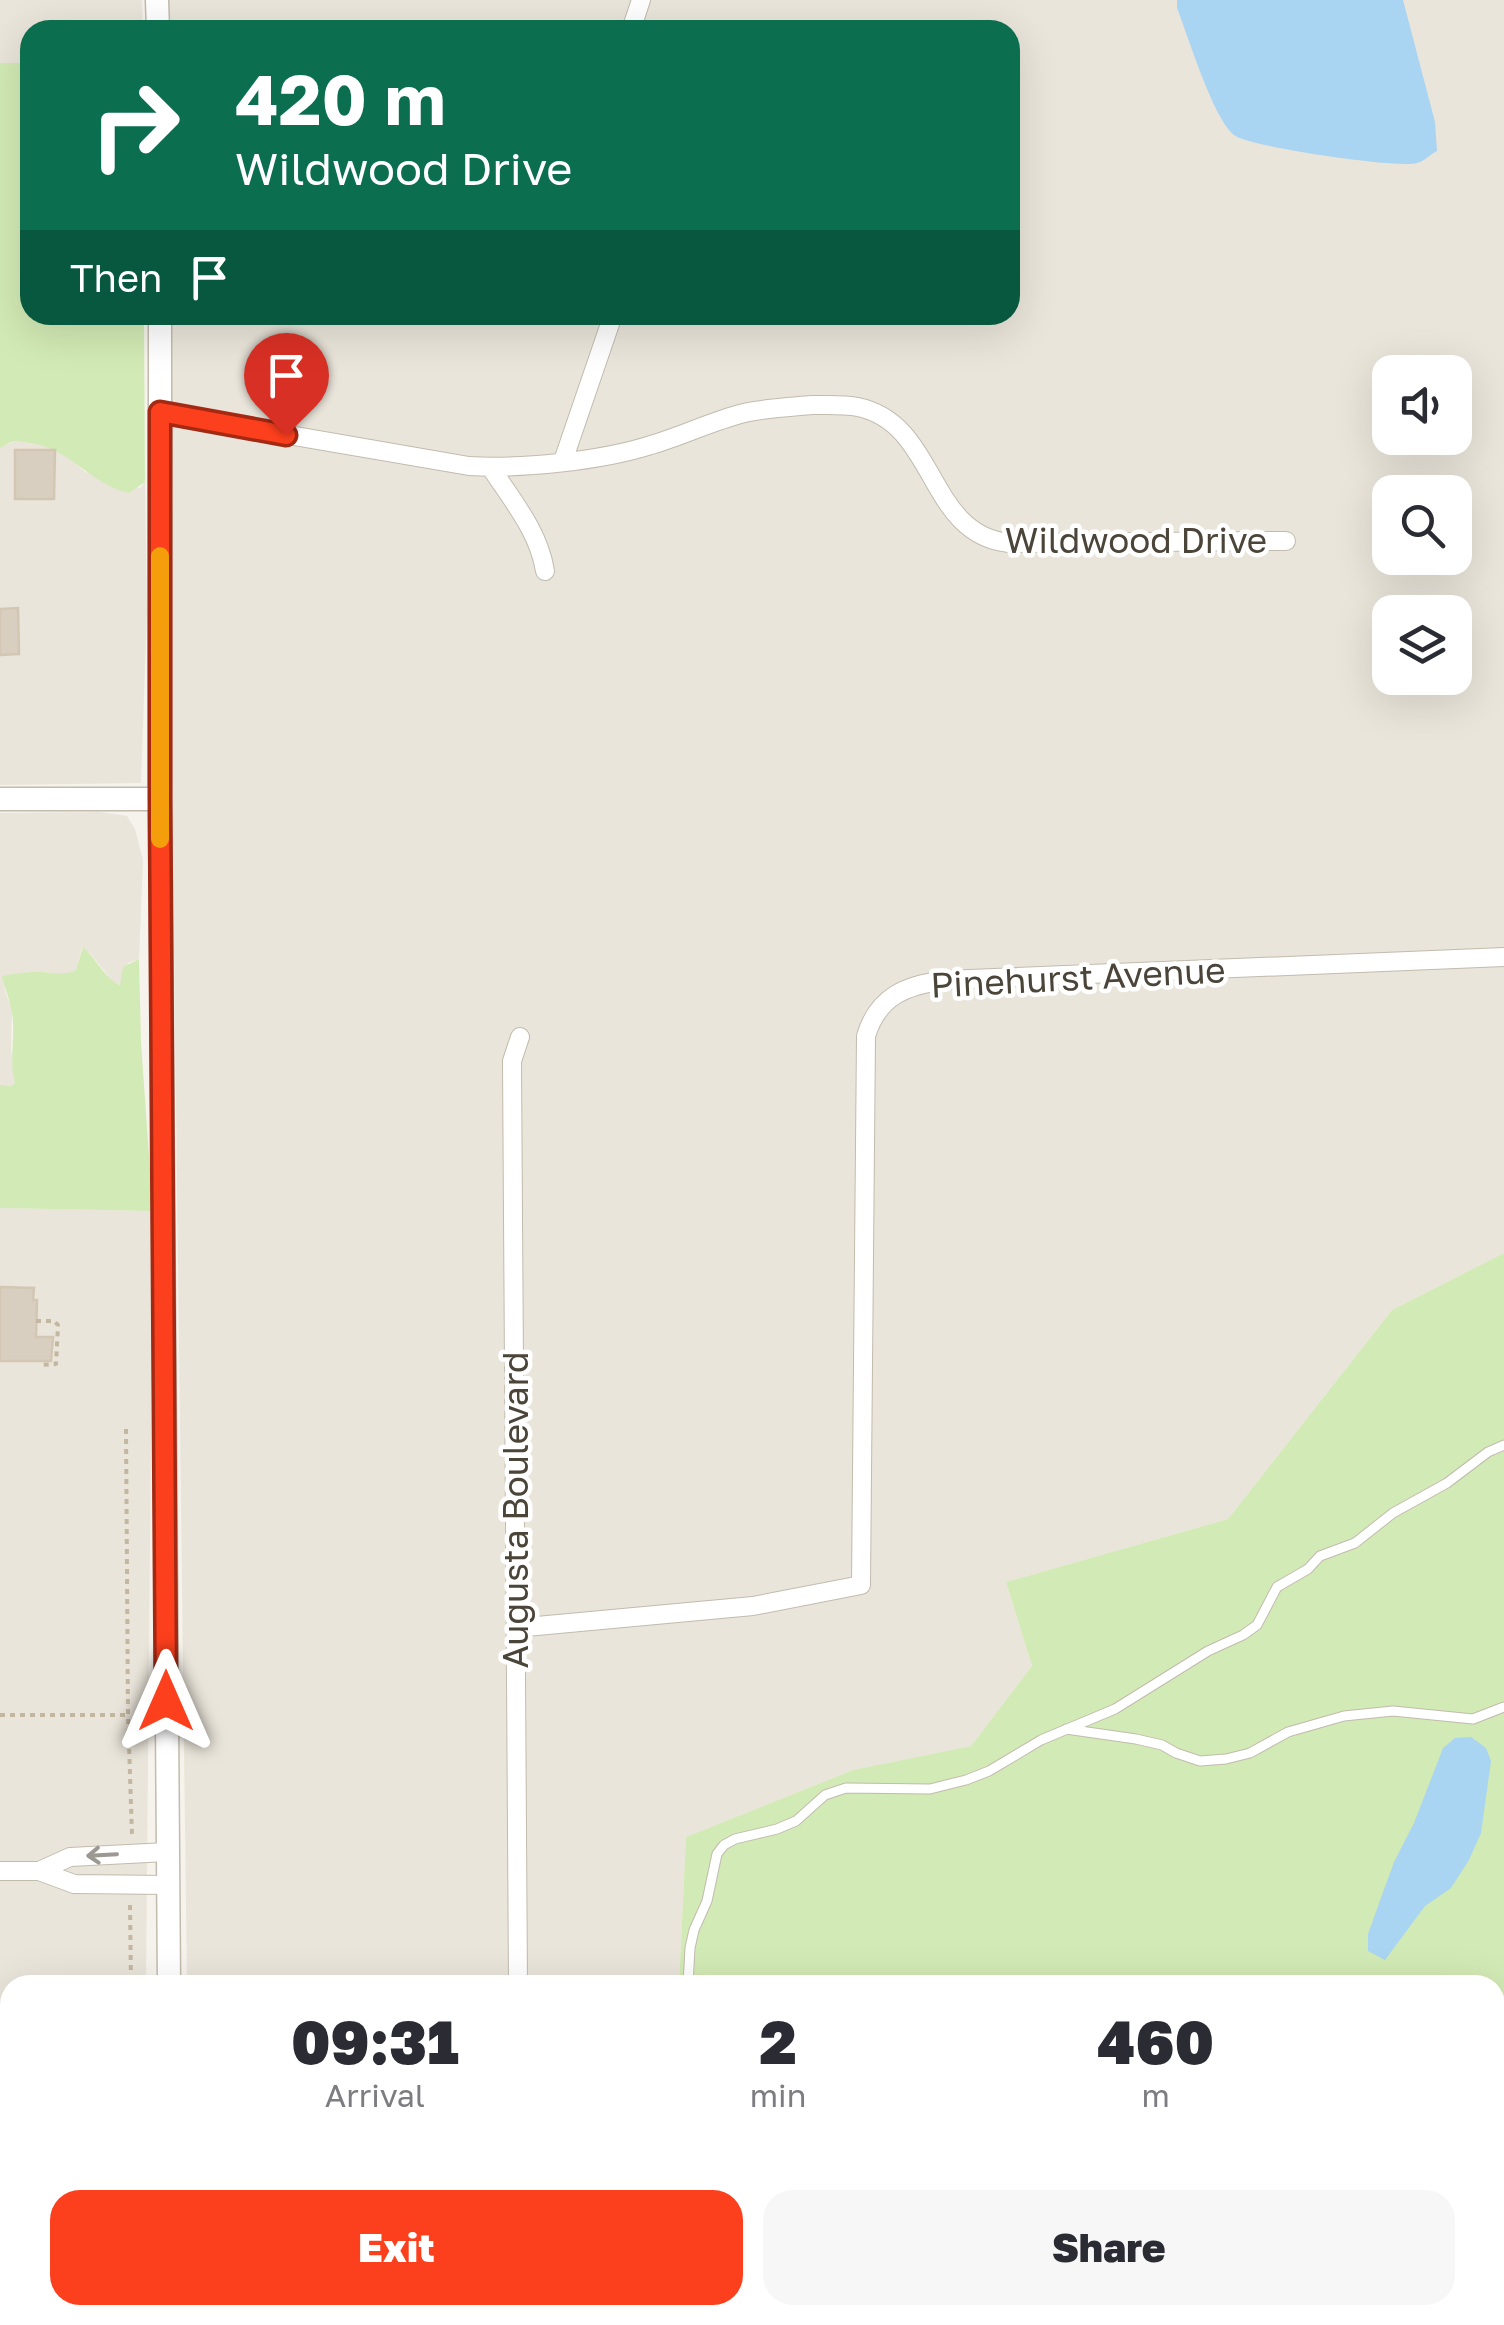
<!DOCTYPE html>
<style>
:root{--surface:#fff;--page:#f7f7f7;--text:#2b2b33;--muted:#7c7c81;--accent:#fc3f1d}
body{margin:0;font-family:"Golos Text",sans-serif;background:var(--page);color:var(--text);height:100vh;display:flex;flex-direction:column;font-size:38px;white-space:nowrap}
*{box-sizing:border-box;margin:0}
p{font-size:32px;color:var(--muted)}
.icon{flex:none;width:55px;height:55px;fill:none;stroke:currentColor;stroke-width:2;stroke-linecap:round;stroke-linejoin:round}
.map{position:relative;flex:1;overflow:hidden}
.panel{position:absolute;left:0px;top:1975px;width:1505px;height:350px;display:flex;flex-direction:column;background:var(--surface);border-radius:30px 30px 0 0;box-shadow:0 10px 40px #0002}
.panel>*{flex:none}
.hud{position:absolute;left:20px;top:20px;width:1000px;height:305px;border-radius:30px;box-shadow:0 10px 40px #0002;background:#0b6e4f;color:#fff;overflow:hidden}
.fabs{position:absolute;left:1372px;top:355px;display:grid;gap:20px}
.fabs a{display:grid;place-items:center;width:100px;height:100px;border-radius:20px;background:var(--surface);box-shadow:0 10px 40px #0002;font-size:50px}
.pin{position:absolute;display:grid;place-items:center;width:85px;height:85px;color:#fff;margin:-102px -42px;border-radius:50% 50% 50% 0;rotate:-45deg;box-shadow:0 0 10px #0007}
.pin .icon{rotate:45deg}
.me{position:absolute;width:110px;margin:-55px;rotate:0deg;stroke-linejoin:round;filter:drop-shadow(0 0 8px #0008)}
.turn{display:flex;align-items:center;gap:35px;height:210px;padding:0 50px;font-size:45px}
.turn .icon{width:130px;height:130px;stroke-width:2.5}
.turn b{display:block;font-size:70px;line-height:85px}
.then{display:flex;align-items:center;height:95px;padding:0 50px;background:#0003;gap:20px;font-size:38px}
.eta{display:flex;justify-content:space-evenly;align-items:center;height:170px;text-align:center}
.eta b{font-size:60px;font-weight:800;line-height:70px}
.primary-button{display:flex;gap:20px;margin-top:auto;padding:20px 50px}
.primary-button a{flex:1;height:115px;border-radius:30px;background:var(--accent);color:#fff;font-size:40px;font-weight:800;line-height:115px;text-align:center}
.primary-button a+a{background:var(--page);color:var(--text)}
.map>svg:first-child{display:block}
.residential{fill:#eae5da;fill-rule:evenodd}
.green{fill:#d2eab5}
.water{fill:#a9d4f2}
.building{fill:#d8cfc1;stroke:#d3c7b4;stroke-width:2.5}
.lines{fill:none;stroke-linecap:round;stroke-linejoin:round}
.service-casing{stroke:#c2bbae;stroke-width:11}
.minor-casing{stroke:#c2bbae;stroke-width:20}
.tertiary-casing{stroke:#c2bbae;stroke-width:25}
.path{stroke:#c4b79f;stroke-width:4;stroke-dasharray:5 5;stroke-linecap:butt}
.service{stroke:#fff;stroke-width:9}
.minor{stroke:#fff;stroke-width:18}
.tertiary{stroke:#fff;stroke-width:22}
.oneway{stroke:#9c9892}
.route-casing{stroke:#a42913;stroke-width:25}
.route{stroke:#fc3f1d;stroke-width:18}
.slow{stroke:#f59e0b;stroke-width:18}
.labels{text-anchor:middle;dominant-baseline:central;stroke-width:9;stroke-linejoin:round;paint-order:stroke}
.street-label{font-size:35px;fill:#4b4439;stroke:#fff}
</style>
<div class="map">
<svg width="1504" height="2325" viewBox="0 0 1504 2325">
<rect width="100%" height="100%" fill="#f6f3ec"/>
<path class="residential" d="M0,0H142L143,30H30V63H0Z
M169,0H1504V1253L1392,1310L1228,1519L1006,1582L1032,1666L971,1746L853,1770L686,1837L679,1985H187L169,549L171,315H1010V30H169ZM1390,372H1455V438H1390ZM1390,492H1455V558H1390ZM1390,612H1455V678H1390Z
M15,441L50,446L71,459L85,472L140,488L145,482L147,612L141,783L0,785V448Z
M100,812L127,816L135,829L143,860L139,959L128,963L121,985L112,981L91,954L82,948L76,970L64,976L48,972H31L3,976L5,991L12,1009L11,1049L15,1083L11,1086L0,1085V813Z
M0,1208L153,1211L146,1985H10V2315H148V2325H0Z
M1504,2026V2325H1359L1362,2315H1495V2028Z"/>
<path class="green" d="M0,63H30V315H144L145,482L129,493C89,484 72,449 30,443C29,443 16,441 15,441C9,442 5,446 0,448Z
M83,947C96,958 104,978 120,985L123,967L139,959L141,1043L153,1211L0,1208V1085L11,1086L15,1083C8,1058 17,1033 11,1008C9,997 4,987 2,976C13,974 25,972 36,972C52,971 62,977 76,970Z
M1504,1253V2021H1495V1985H679L686,1837L853,1770L971,1746L1032,1666L1006,1582L1228,1519L1392,1310Z
M0,2050H10V2315H124V2325H0Z
M202,2315H1362L1359,2325H202Z"/>
<path class="water" d="M1177,0H1403L1435,122L1437,151C1431,154 1423,162 1417,163C1398,169 1249,147 1234,135C1213,118 1188,36 1177,8Z
M1471,1737L1486,1748L1491,1761L1481,1833L1469,1860L1451,1888L1425,1906L1385,1960L1368,1951V1934L1382,1895L1394,1862L1414,1823L1443,1748L1455,1738Z"/>
<path class="building" d="M15,450H55L54,499H15Z
M18,608L19,654L0,655V609Z
M0,1287L34,1288L33,1300H37L36,1337H53L51,1361H0Z"/>
<g class="lines">
<g class="service-casing">
<path id="service" d="M1066,1729L1136,1739L1162,1745L1176,1753L1200,1761L1226,1759L1250,1753L1288,1732L1344,1716L1393,1711L1473,1719L1504,1707
M688,1985L690,1948L694,1930L707,1901L717,1854L724,1845L735,1839L777,1829L796,1821L825,1795L846,1788L930,1789L966,1780L989,1771L1041,1740L1115,1709L1208,1651L1243,1635L1257,1625L1277,1587L1308,1569L1320,1556L1355,1543L1393,1513L1447,1483L1488,1452L1504,1445
M0,2091L10,2093
M95,2325L97,2315"/>
</g>
<g class="minor-casing">
<path id="minor" d="M631,30L641,0
M161,413L469,466C521,469 601,461 651,445C682,436 712,421 744,413C766,408 790,407 812,405C827,405 843,404 858,407C938,424 926,534 1009,543L1286,541
M563,461L613,315
M491,468C512,500 539,532 545,571
M515,1628L753,1606L861,1585L866,1036C878,996 906,985 946,980L1504,957
M0,1871H39L74,1884L167,1885
M39,1871L70,1857L167,1852
M518,1985L512,1061L520,1037
M1495,2048L1504,2050
M1495,2093L1504,2097
M1499,2325L1504,2312"/>
</g>
<g class="tertiary-casing">
<path id="tertiary" d="M157,0L158,30
M160,315V799L169,1985
M0,799H160
M174,2315V2325"/>
</g>
<path class="path" d="M36,1321H54L58,1325L56,1364L39,1365
M126,1429L128,1715L132,1835
M0,1715H128
M130,1905L131,1985
M140,2315V2325"/>
<use href="#service" class="service"/>
<use href="#minor" class="minor"/>
<use href="#tertiary" class="tertiary"/>
</g>
<defs><path id="oneway-shaft" d="M-6 0H5M1.5-3L5.5 0L1.5 3" fill="none" stroke-width="1.6" stroke-linecap="round" stroke-linejoin="round" transform="scale(2.5)"/></defs>
<use class="oneway" href="#oneway-shaft" transform="translate(102 1855) rotate(177)"/>
<g class="lines">
<g class="route-casing">
<path id="route" d="M166,1701L160,799V412L286,435"/>
</g>
<use href="#route" class="route"/>
<path class="slow" d="M160,556V839"/>
</g>
<g class="labels">
<g class="street-label">
<text x="1136" y="540">Wildwood Drive</text>
<text transform="translate(1078 977) rotate(-3)">Pinehurst Avenue</text>
<text transform="translate(515 1510) rotate(-90)">Augusta Boulevard</text>
</g>
</g>
</svg>
<div class="fabs">
<a><svg class="icon" aria-label="sound" viewBox="0 0 24 24"><path d="M4 9h4l5-4v14l-5-4H4zM17 9q2 3 0 6"/></svg></a>
<a><svg class="icon" aria-label="search" viewBox="0 0 24 24"><circle cx="10" cy="10" r="6"/><path d="M15 15l6 6"/></svg></a>
<a><svg class="icon" aria-label="layers" viewBox="0 0 24 24"><path d="M12 4l9 5-9 5-9-5zM3 14l9 5 9-5"/></svg></a>
</div>
<div class="pin" style="left:286px;top:435px;background:#d93025"><svg class="icon" aria-label="arrive" viewBox="0 0 24 24"><path d="M6 21V4h12l-3 4 3 4H6"/></svg></div>
<svg class="me" style="left:166px;top:1701px" viewBox="-20 -20 40 40"><path d="M0-17L14 15 0 8-14 15z" fill="#fc3f1d" stroke="#fff" stroke-width="4"/></svg>
<div class="hud">
<div class="turn"><svg class="icon" aria-label="right" viewBox="0 0 24 24"><path d="M7 20v-9h11M14 6l5 5-5 5"/></svg><div><b>420 m</b>Wildwood Drive</div></div>
<div class="then">Then<svg class="icon" aria-label="arrive" viewBox="0 0 24 24"><path d="M6 21V4h12l-3 4 3 4H6"/></svg></div>
</div>
<section class="panel">
<div class="eta">
<div><b>09:31</b><p>Arrival</p></div>
<div><b>2</b><p>min</p></div>
<div><b>460</b><p>m</p></div>
</div>
<div class="primary-button"><a>Exit</a><a>Share</a></div>
</section>
</div>
